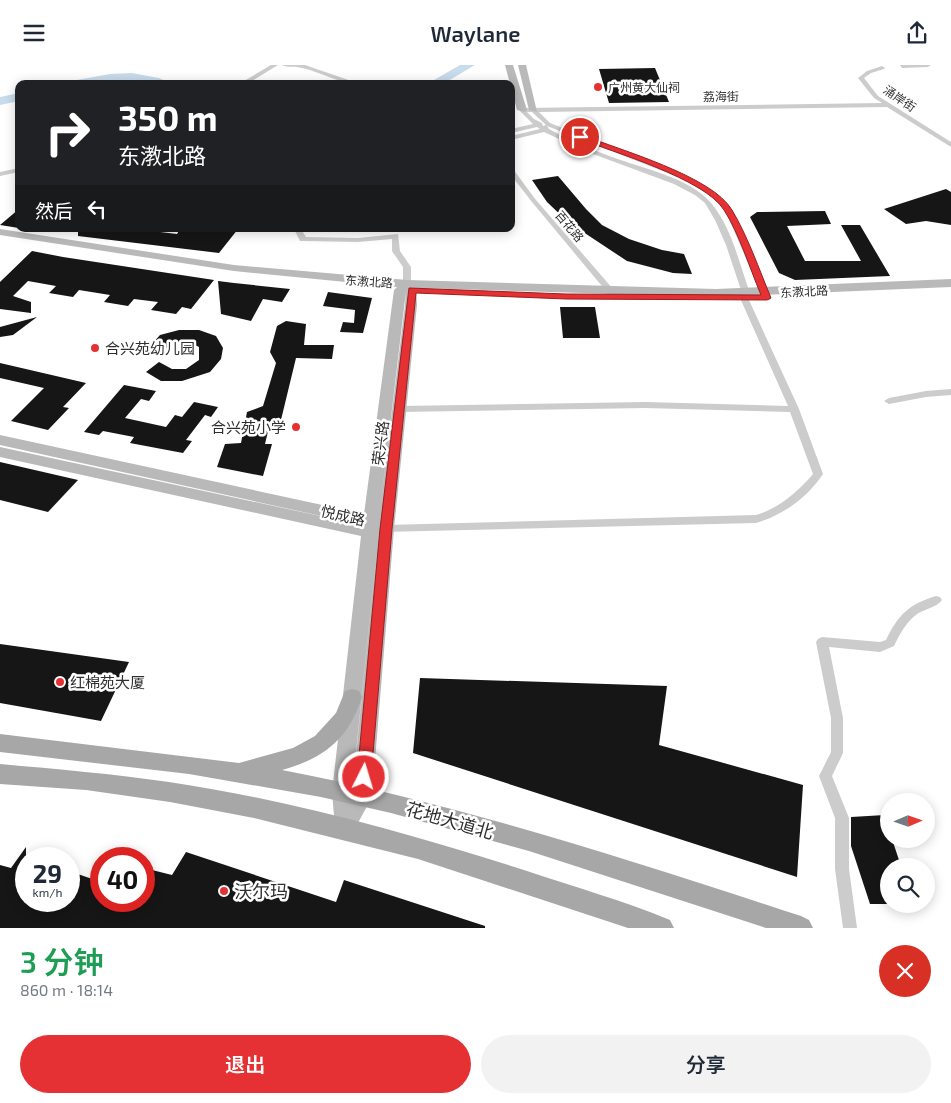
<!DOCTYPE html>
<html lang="zh">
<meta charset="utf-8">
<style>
:root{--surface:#fff;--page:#f2f2f3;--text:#1f2937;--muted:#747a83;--accent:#e53133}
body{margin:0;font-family:"Exo 2","Noto Sans SC",sans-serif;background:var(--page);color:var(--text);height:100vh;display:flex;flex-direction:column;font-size:19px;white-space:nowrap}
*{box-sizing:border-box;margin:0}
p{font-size:16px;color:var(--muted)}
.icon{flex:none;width:28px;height:28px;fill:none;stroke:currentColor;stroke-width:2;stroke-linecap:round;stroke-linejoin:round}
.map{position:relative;height:863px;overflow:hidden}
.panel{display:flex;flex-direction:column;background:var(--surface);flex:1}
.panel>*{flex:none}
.banner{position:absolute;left:15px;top:15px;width:500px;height:152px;border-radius:10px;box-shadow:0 2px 12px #0003;background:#202124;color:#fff;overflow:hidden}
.needle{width:32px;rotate:88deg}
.controls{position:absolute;left:880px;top:728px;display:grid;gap:10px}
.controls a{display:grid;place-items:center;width:55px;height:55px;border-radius:50%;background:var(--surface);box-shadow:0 2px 12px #0003;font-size:25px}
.speed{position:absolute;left:15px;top:782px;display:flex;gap:10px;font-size:25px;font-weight:700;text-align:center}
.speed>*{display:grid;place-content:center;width:65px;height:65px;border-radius:50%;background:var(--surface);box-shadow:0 2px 12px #0003;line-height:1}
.speed small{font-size:12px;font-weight:400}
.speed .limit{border:8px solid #d22;background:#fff;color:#111}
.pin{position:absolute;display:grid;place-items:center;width:42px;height:42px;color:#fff;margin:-21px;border:2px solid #fff;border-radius:50%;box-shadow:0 1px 5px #0007}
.me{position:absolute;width:55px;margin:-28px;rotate:5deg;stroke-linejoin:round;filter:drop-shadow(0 0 4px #0008)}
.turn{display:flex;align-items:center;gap:18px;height:105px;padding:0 20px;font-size:22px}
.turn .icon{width:65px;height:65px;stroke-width:2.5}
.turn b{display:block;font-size:35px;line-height:42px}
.then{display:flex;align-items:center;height:48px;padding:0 20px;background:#0003;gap:10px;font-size:19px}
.round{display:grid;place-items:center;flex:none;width:52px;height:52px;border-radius:26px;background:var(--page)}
.head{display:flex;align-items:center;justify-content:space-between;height:85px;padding:0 20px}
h1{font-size:30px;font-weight:600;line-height:38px;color:#1e9e55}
.action{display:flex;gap:10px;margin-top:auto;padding:10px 20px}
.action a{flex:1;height:58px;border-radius:30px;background:var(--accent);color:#fff;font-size:20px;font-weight:600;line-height:58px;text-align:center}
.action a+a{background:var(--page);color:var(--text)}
header{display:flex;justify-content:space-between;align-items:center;height:65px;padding:0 20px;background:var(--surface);font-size:22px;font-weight:600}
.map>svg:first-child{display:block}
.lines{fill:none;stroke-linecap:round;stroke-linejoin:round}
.river{fill:#c9dcec;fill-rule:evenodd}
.building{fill:#161616}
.street{fill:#ccc;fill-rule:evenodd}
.secondary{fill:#b9b9b9;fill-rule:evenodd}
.primary{fill:#a7a7a7;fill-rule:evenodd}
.route{fill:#e53133;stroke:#952021}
.poi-dot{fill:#e53133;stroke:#fff;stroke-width:2}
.labels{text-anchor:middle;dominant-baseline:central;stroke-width:5;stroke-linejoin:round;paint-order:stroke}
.far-poi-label{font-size:12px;fill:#2f2f2f;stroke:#fff;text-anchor:start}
.far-street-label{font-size:12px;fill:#2f2f2f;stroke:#fff}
.poi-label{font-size:15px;fill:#2f2f2f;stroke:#fff;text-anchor:start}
.street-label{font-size:15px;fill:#2f2f2f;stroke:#fff}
.near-street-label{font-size:18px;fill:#2f2f2f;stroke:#fff}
.near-poi-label{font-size:18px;fill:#2f2f2f;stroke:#fff;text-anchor:start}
</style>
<header><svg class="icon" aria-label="menu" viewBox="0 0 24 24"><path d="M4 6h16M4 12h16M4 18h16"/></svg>Waylane<svg class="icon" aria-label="share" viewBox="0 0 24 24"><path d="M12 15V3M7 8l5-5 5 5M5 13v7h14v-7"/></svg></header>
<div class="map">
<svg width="951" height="863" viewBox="0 0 951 863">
<rect width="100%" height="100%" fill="#fff"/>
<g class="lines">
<path class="river" d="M460,0H475L443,19H427Z
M132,8L159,13L172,19L121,16L70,19L71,16L110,9Z
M19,28V36L0,40V32Z"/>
</g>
<path class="building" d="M655,3L669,37L609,38L599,4Z
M558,111L586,144L602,160L629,174L662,185L684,189L692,209L673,208L627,196L568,157L547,137L532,115Z
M946,124L951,127V160L926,156L906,159L884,144Z
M19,144V163L0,160Z
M825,146L831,159L787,161L805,196H861L841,160H860L890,211L795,215L779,208L750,152L757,147Z
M78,164H135L177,169L180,164H238L219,188L78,171Z
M32,186L63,192L214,215L191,244L182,242L176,249L151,245L158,237L134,234L128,241L104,237L110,230L79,225L73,232L49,228L56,221L28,216L13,231L31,237V248L0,244V217Z
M218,216L234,218L290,224L282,237L263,234L251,256L221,249Z
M328,227L372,233L363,268L340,267L343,257L354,258L355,245L323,241Z
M560,242H595L600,273H563Z
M37,252L13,270L0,272V262Z
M286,256L306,259L304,280H334L332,294L296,293L280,359L270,358L265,379H272L263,411L217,402L225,379L241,378L247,347L263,341L276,298L270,287L277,261Z
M179,265H199L216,271L223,283L221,294L210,307L182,316H161L146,307L159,297L172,304H186L199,295V282L187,276L174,277L164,285L152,279L160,270Z
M0,298L86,318L63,342L69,343L48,365L11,356L44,323L0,313Z
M124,320L156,326L149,336L141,334L125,353L166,362L175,350L182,352L194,337L218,342L211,352L205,350L186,375L192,376L183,388L130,378L134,372L103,366L99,370L84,367Z
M0,397L78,415L48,447L0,435Z
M0,579L129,597L101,656L0,638Z
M420,613L667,621L659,680L803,720L797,812L413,688Z
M885,750L889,762V774H892L901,801H889V839H870L851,781V752Z
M26,782V836H69V806L101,817V836H144V803L172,810L186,787L336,837L344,815L485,861V863H0V800L11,803Z"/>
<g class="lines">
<path class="street" d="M271,0H278L247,19H239Z
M282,0H305L360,19C339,19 321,7 302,3C295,1 288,3 282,0Z
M900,0H931L928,2L902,3Z
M882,1L885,3L884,4L871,8L864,13L878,31L951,77V82L887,42L539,47L550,58L687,112L718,129L732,145L771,233L770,235H764L763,233L725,145L714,131L683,114L547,61L549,64C569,75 590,84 612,92C641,103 691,113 711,138C732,163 739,198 750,228L748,233L799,344L823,409C807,433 783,450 756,458L382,467L381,464L382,461L386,460L756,450C779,443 798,427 813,409L790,347L645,343L400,347L395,344L400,341L645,337L788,341L740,233L742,228L726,180L715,155L705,138L695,130L674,119L585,86L544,67L511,75V71L540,64L537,62L511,68V64L533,59L519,45L522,43L882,38L874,33L858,13L867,6ZM527,47H532L546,60L543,61L542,58L534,54Z
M19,103V107L0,111V107Z
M511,103L513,104L536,135L613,224L615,232L614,234H608L606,226L532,137L511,110Z
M294,164H301L306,172L358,173L398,169L400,186L411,202V219L407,221L403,219V202L392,186V174L358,177L303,176H300Z
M951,324V330L926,332L889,339L884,336L889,333L926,326Z
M936,531L940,532L942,535C937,542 925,544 917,549C906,557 900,569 894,581L880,587L829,582L843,653V688L832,711L849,753V804L857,863H843L835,804V753L819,711L831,687V653L816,577L818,574L822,572L880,577L886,575C898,550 909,539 936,531Z"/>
<path class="secondary" d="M505,0H513L527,45L525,47L517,45Z
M518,0H526L537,47L529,45Z
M0,164L234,200L407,215L716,224L951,214V222L716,232L416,223L417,240L394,464L372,732L352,769L345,772L338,769L335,762L332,727L361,471L0,392V382L362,460L0,380V370L364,449L394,225L397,222L234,206L0,170ZM406,226L405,240L379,454ZM378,471L352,730V731V727Z"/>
<path class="primary" d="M352,624L359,626L362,632C348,675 324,693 282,705C459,739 630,795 801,851L809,855L813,863H766L529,786L391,748L321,732L189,709L0,687V669L239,698L293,683L315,671L336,648L345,626Z
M0,699C57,704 113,709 169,717C290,735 411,769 527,806C575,822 624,836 670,855L674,863H628L418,794L254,753L170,737L86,725L0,719Z"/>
</g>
<path class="route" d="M577,70H582C620,85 712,111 732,145C748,172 759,204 771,233L767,235L566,234L416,228L392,464L371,712L369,717L364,719L359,717L357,712L380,464L409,223L566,229L761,230C750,204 739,168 724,145C705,114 613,87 577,73Z"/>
<g class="poi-dot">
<circle cx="598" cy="22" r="5"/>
<circle cx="95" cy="283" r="5"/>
<circle cx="296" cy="362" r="5"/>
<circle cx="60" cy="617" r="5"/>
<circle cx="224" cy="826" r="5"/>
</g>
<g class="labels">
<g class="far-poi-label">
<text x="608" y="22">广州黄大仙祠</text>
</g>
<g class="far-street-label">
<text transform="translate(721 31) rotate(-1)">荔海街</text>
<text transform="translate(900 33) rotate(34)">涌岸街</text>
<text transform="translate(570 161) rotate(50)">百花路</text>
<text transform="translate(369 216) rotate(4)">东漖北路</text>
<text transform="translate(804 226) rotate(-3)">东漖北路</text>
</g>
<g class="poi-label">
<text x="105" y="283">合兴苑幼儿园</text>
<text x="286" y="362" text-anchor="end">合兴苑小学</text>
<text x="70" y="617">红棉苑大厦</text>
</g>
<g class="street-label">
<text transform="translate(380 378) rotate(-83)">荣兴路</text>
<text transform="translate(343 450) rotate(13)">悦成路</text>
</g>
<g class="near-street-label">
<text transform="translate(450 755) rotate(16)">花地大道北</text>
</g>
<g class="near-poi-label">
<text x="234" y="826">沃尔玛</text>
</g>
</g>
</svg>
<div class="controls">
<a><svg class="needle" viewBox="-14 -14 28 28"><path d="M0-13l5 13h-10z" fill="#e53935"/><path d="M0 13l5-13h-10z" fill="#747a83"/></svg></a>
<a><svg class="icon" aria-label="search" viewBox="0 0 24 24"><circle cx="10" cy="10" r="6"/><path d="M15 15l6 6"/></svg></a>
</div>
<div class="speed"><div>29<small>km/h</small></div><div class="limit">40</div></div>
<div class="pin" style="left:580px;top:72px;background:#d93025"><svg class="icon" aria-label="arrive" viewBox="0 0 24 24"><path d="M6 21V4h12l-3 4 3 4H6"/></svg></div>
<svg class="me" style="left:364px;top:712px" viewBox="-20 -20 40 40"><circle r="17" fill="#e53133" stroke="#fff" stroke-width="3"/><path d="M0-11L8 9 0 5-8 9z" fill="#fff"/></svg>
<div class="banner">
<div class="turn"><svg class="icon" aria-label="right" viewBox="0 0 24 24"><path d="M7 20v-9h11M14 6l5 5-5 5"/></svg><div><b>350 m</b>东漖北路</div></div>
<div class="then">然后<svg class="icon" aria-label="left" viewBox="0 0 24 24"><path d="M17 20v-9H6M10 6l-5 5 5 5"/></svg></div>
</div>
</div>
<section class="panel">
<div class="head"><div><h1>3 分钟</h1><p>860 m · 18:14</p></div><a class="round" style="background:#d93025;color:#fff"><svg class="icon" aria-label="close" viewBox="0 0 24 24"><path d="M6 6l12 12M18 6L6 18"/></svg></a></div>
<div class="action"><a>退出</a><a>分享</a></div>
</section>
